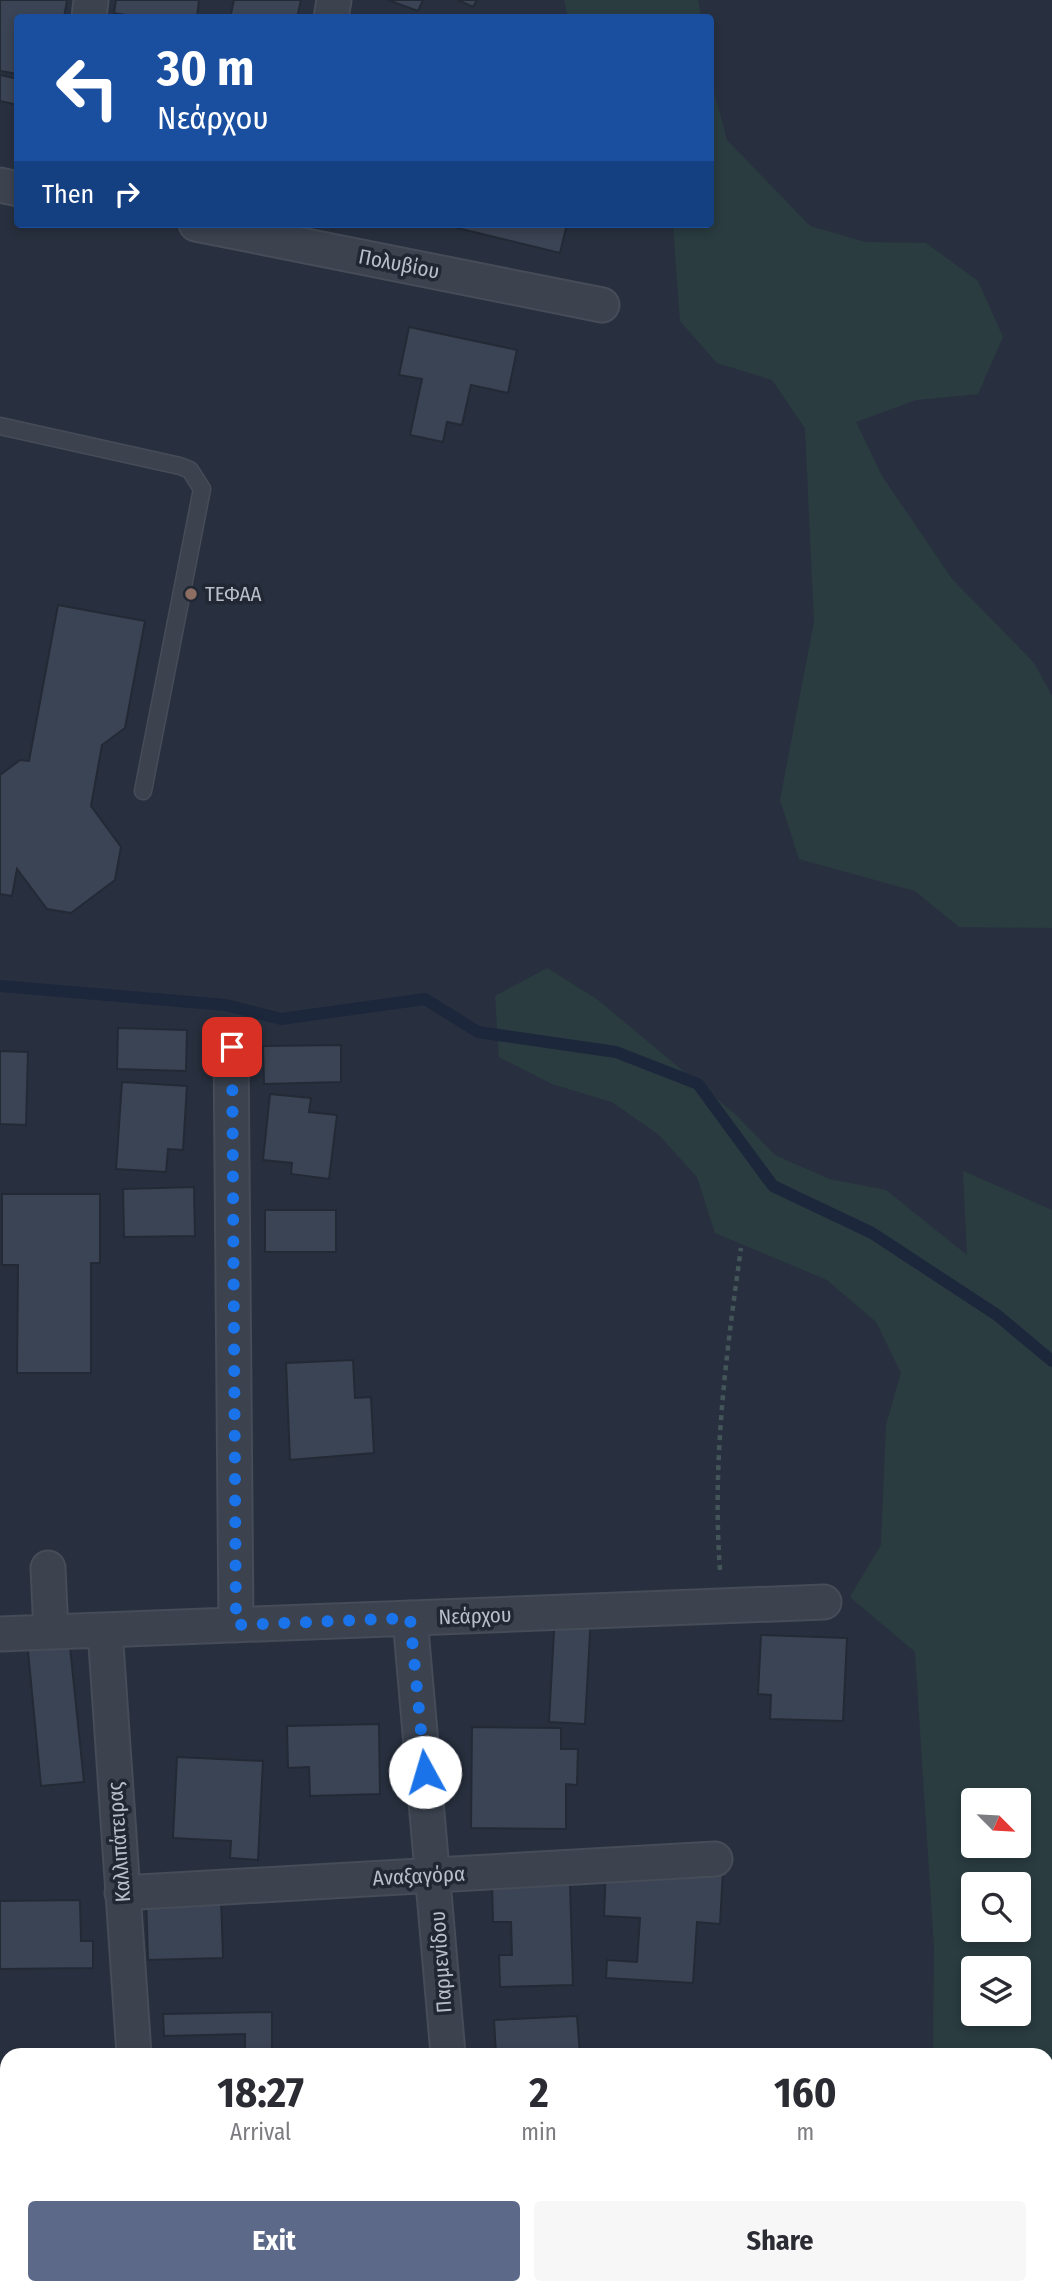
<!DOCTYPE html>
<meta charset="utf-8">
<style>
:root{--surface:#fff;--page:#f7f7f7;--text:#2b2b33;--muted:#7c7c81;--accent:#5c6988}
body{margin:0;font-family:"Fira Sans Condensed",sans-serif;background:var(--page);color:var(--text);height:100vh;display:flex;flex-direction:column;font-size:26px;white-space:nowrap}
*{box-sizing:border-box;margin:0}
p{font-size:23px;color:var(--muted)}
.icon{flex:none;width:38px;height:38px;fill:none;stroke:currentColor;stroke-width:2;stroke-linecap:round;stroke-linejoin:round}
.map{position:relative;flex:1;overflow:hidden}
.panel{position:absolute;left:0px;top:2048px;width:1054px;height:247px;display:flex;flex-direction:column;background:var(--surface);border-radius:21px 21px 0 0;box-shadow:0 4px 10px #0003}
.panel>*{flex:none}
.top-card{position:absolute;left:14px;top:14px;width:700px;height:214px;border-radius:7px;box-shadow:0 4px 10px #0003;background:#1a4fa0;color:#fff;overflow:hidden}
.needle{width:46px;rotate:114deg}
.fabs{position:absolute;left:961px;top:1788px;display:grid;gap:14px}
.fabs a{display:grid;place-items:center;width:70px;height:70px;border-radius:7px;background:var(--surface);box-shadow:0 4px 10px #0003;font-size:35px}
.pin{position:absolute;display:grid;place-items:center;width:60px;height:60px;color:#fff;margin:-30px;border-radius:14px;box-shadow:0 4px 10px #0006}
.me{position:absolute;width:77px;margin:-38px;rotate:354deg;stroke-linejoin:round;filter:drop-shadow(0 0 5px #0008)}
.turn{display:flex;align-items:center;gap:24px;height:147px;padding:0 28px;font-size:32px}
.turn .icon{width:91px;height:91px;stroke-width:2.5}
.turn b{display:block;font-size:49px;line-height:60px}
.then{display:flex;align-items:center;height:66px;padding:0 28px;background:#0003;gap:14px;font-size:26px}
.eta{display:flex;justify-content:space-evenly;align-items:center;height:119px;text-align:center}
.eta b{font-size:42px;font-weight:700;line-height:49px}
.primary-button{display:flex;gap:14px;margin-top:auto;padding:14px 28px}
.primary-button a{flex:1;height:80px;border-radius:7px;background:var(--accent);color:#fff;font-size:28px;font-weight:700;line-height:80px;text-align:center}
.primary-button a+a{background:var(--page);color:var(--text)}
.map>svg:first-child{display:block}
.green{fill:#2a3c40;fill-rule:evenodd}
.lines{fill:none;stroke-linecap:round;stroke-linejoin:round}
.stream{stroke:#1c273c;stroke-width:12}
.building{fill:#3b4454;stroke:#232a36;stroke-width:2}
.lane-casing{stroke:#464c58;stroke-width:19}
.street-casing{stroke:#464c58;stroke-width:37}
.path{stroke:#435558;stroke-width:4.5;stroke-dasharray:5 5;stroke-linecap:butt}
.lane{stroke:#3c434f;stroke-width:16}
.street{stroke:#3c434f;stroke-width:33}
.route{stroke:#1a73e8;stroke-width:12;stroke-dasharray:0 21.6}
.education-dot{fill:#8d6e63;stroke:#212834;stroke-width:2.5}
.labels{text-anchor:middle;dominant-baseline:central;stroke-width:7;stroke-linejoin:round;paint-order:stroke}
.street-label{font-size:21px;fill:#b9bec9;stroke:#212834}
.poi-label{font-size:21px;fill:#b9bec9;stroke:#212834;text-anchor:start}
</style>
<div class="map">
<svg width="1052" height="2294" viewBox="0 0 1052 2294">
<rect width="100%" height="100%" fill="#28303f"/>
<path class="green" d="M564,0H698L701,17H568Z
M711,81L727,140L810,226L865,242L926,243L978,281L1003,337L978,394L916,400L856,422L882,476L952,579L1034,663L1052,696V928L959,927L915,891L799,859L780,800L814,622L805,428L772,380L717,363L680,321L673,224H710Z
M547,968L598,1000L736,1115L775,1155L829,1179L886,1190L967,1255L963,1171L1052,1210V2294H1018L1017,2287H1046V2054H933L934,1947L915,1652L850,1597L881,1545L886,1425L901,1373L876,1322L827,1280L715,1233L697,1177L659,1135L612,1102L552,1084L499,1057L495,996ZM973,1801H1018V1846H973ZM973,1885H1018V1930H973ZM973,1969H1018V2014H973Z"/>
<g class="lines">
<path class="stream" d="M0,986L226,1005L281,1019L425,999L478,1032L616,1052L698,1084L773,1186L872,1233L997,1315L1052,1361"/>
</g>
<path class="building" d="M0,0H67L64,18H18V74L0,71Z
M116,0H199L197,18H142L114,13Z
M234,0H301L297,18H230Z
M388,0H423L418,11Z
M458,0H477L473,7Z
M0,75L18,79V105L0,101Z
M441,224H567L560,253Z
M409,327L517,350L508,393L471,385L462,425L447,422L443,442L410,435L422,379L399,375Z
M58,605L145,621L125,728L102,745L91,806L121,847L115,880L71,913L47,909L17,869L12,896L0,894V775L20,760L29,761Z
M118,1028L187,1030L186,1071L117,1069Z
M341,1045V1082L264,1084L263,1046Z
M0,1051L28,1052L26,1125L0,1124Z
M122,1082L187,1086L183,1150L168,1149L166,1172L116,1169Z
M270,1094L311,1098L309,1112L337,1115L329,1179L291,1174L292,1163L263,1160Z
M194,1187L195,1236L124,1237L123,1189Z
M2,1194H100V1263H91V1373H17L18,1265H2Z
M265,1210H336V1252H265Z
M353,1360L355,1398L371,1397L374,1453L290,1460L286,1363Z
M555,1613L591,1615L585,1724L549,1722Z
M761,1635L847,1638L843,1721L770,1719L771,1695L758,1694Z
M69,1637L84,1782L41,1786L27,1641Z
M379,1724L380,1794L310,1796L309,1767L288,1768L287,1726Z
M472,1727L561,1728V1749H578L577,1785L566,1784V1829L471,1828Z
M177,1757L263,1761L258,1860L230,1858L231,1841L173,1838Z
M606,1866L723,1872L720,1924L697,1922L693,1983L606,1978L607,1960L637,1962L640,1918L604,1916Z
M570,1882L573,1985L500,1987L499,1955H512L511,1922H493L492,1885Z
M221,1896L223,1958L148,1960L146,1898Z
M80,1900L81,1941H93V1968L0,1969V1901Z
M272,2012V2054H245V2034L164,2036L163,2014Z
M577,2016L580,2054H496L494,2020Z
M7,2068V2151H5L0,2069Z
M54,2287H115V2294H55Z
M191,2287H297V2294H192Z
M641,2287H701V2294H641Z
M762,2287H794V2294H762Z"/>
<g class="lines">
<g class="lane-casing">
<path id="lane" d="M0,426L180,466L190,470L202,489L143,791"/>
</g>
<g class="street-casing">
<path id="street" d="M89,18L91,0
M331,18L334,0
M0,185L18,189
M196,224L602,305
M231,1047L236,1625
M48,1568L51,1632
M410,1618L448,2054
M105,1630L134,2054
M0,1634L824,1602
M122,1893L715,1859
M0,2193L7,2192
M150,2287V2294
M469,2287V2294"/>
</g>
<path class="path" d="M720,1570C712,1462 726,1355 741,1248"/>
<use href="#lane" class="lane"/>
<use href="#street" class="street"/>
</g>
<g class="lines">
<path class="route" d="M232,1047L236,1625L410,1618L425,1772"/>
</g>
<circle class="education-dot" cx="191" cy="594" r="7"/>
<g class="labels">
<g class="street-label">
<text transform="translate(399 264) rotate(11)">Πολυβίου</text>
<text transform="translate(475 1616) rotate(-2)">Νεάρχου</text>
<text transform="translate(119 1842) rotate(-94)">Καλλιπάτειρας</text>
<text transform="translate(419 1876) rotate(-3)">Αναξαγόρα</text>
<text transform="translate(441 1962) rotate(-94)">Παρμενίδου</text>
</g>
<g class="poi-label">
<text x="205" y="594">ΤΕΦΑΑ</text>
</g>
</g>
</svg>
<div class="fabs">
<a><svg class="needle" viewBox="-14 -14 28 28"><path d="M0-13l5 13h-10z" fill="#e53935"/><path d="M0 13l5-13h-10z" fill="#7c7c81"/></svg></a>
<a><svg class="icon" aria-label="search" viewBox="0 0 24 24"><circle cx="10" cy="10" r="6"/><path d="M15 15l6 6"/></svg></a>
<a><svg class="icon" aria-label="layers" viewBox="0 0 24 24"><path d="M12 4l9 5-9 5-9-5zM3 14l9 5 9-5"/></svg></a>
</div>
<div class="pin" style="left:232px;top:1047px;background:#d93025"><svg class="icon" aria-label="arrive" viewBox="0 0 24 24"><path d="M6 21V4h12l-3 4 3 4H6"/></svg></div>
<svg class="me" style="left:425px;top:1772px" viewBox="-20 -20 40 40"><circle r="19" fill="#fff"/><path d="M0-13L10 11 0 6-10 11z" fill="#1a73e8"/></svg>
<div class="top-card">
<div class="turn"><svg class="icon" aria-label="left" viewBox="0 0 24 24"><path d="M17 20v-9H6M10 6l-5 5 5 5"/></svg><div><b>30 m</b>Νεάρχου</div></div>
<div class="then">Then<svg class="icon" aria-label="right" viewBox="0 0 24 24"><path d="M7 20v-9h11M14 6l5 5-5 5"/></svg></div>
</div>
<section class="panel">
<div class="eta">
<div><b>18:27</b><p>Arrival</p></div>
<div><b>2</b><p>min</p></div>
<div><b>160</b><p>m</p></div>
</div>
<div class="primary-button"><a>Exit</a><a>Share</a></div>
</section>
</div>
